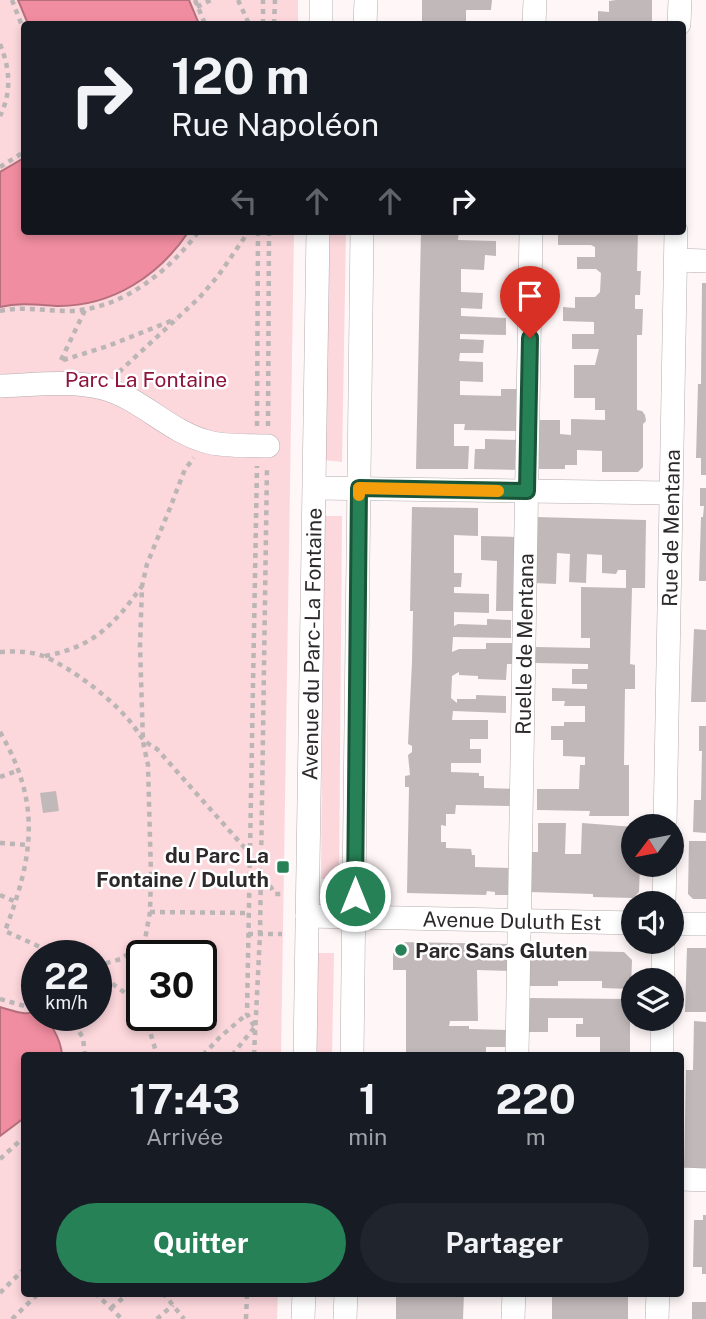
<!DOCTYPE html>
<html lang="fr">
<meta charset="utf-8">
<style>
:root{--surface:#171b24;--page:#20242c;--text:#f1f3f6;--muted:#9ea1a6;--accent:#278156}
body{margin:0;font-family:"Public Sans",sans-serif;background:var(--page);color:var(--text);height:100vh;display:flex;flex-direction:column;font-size:26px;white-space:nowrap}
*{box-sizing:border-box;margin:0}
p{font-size:23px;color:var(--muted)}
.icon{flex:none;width:38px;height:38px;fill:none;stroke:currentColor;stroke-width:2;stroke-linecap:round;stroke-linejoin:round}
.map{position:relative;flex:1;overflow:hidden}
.panel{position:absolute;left:21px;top:1052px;width:663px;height:245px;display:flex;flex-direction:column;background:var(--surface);border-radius:7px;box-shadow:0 4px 10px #0003}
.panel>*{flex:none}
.hud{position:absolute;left:21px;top:21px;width:665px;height:214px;border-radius:7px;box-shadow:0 4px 10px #0003;background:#171b24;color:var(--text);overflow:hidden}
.needle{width:46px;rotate:238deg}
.controls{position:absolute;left:621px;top:814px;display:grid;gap:14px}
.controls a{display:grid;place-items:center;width:63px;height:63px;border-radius:50%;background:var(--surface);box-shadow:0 4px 10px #0003;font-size:35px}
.speed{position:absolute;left:21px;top:940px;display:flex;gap:14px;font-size:35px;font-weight:700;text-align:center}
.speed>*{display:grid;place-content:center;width:91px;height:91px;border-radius:50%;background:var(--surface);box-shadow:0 4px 10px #0003;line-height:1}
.speed small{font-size:18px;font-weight:400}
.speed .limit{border:4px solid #111;border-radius:10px;background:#fff;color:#111}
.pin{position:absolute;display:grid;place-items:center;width:60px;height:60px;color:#fff;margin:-72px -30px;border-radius:50% 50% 50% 0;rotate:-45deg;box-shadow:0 0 7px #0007}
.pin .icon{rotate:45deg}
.me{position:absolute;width:77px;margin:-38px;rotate:0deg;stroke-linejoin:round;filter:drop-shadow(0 0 5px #0008)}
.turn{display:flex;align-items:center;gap:24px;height:147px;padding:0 35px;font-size:32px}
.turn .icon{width:91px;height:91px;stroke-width:2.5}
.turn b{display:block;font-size:49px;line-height:60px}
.lanes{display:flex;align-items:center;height:66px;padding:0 35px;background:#0003;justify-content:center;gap:35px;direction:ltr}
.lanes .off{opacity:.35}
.eta{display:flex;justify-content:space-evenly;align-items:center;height:119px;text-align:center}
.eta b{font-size:42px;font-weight:700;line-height:49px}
.action{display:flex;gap:14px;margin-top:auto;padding:14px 35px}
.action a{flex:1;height:80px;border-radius:42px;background:var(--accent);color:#fff;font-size:28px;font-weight:700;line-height:80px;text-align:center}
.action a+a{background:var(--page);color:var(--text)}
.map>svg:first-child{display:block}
.green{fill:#fcd7dc;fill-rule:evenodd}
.water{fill:#f18da0;stroke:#b66f7d;stroke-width:2}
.building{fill:#c1b8b9}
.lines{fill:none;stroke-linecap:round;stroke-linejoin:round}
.minor-casing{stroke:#b5abad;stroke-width:24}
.path{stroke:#bbb5b6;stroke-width:4.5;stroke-dasharray:5 5;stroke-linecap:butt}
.minor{stroke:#fff;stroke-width:23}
.route-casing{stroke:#195438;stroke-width:18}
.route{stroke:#278156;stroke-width:12}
.slow{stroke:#f59e0b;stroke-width:12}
.poi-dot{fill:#278156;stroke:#fff;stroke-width:2.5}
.labels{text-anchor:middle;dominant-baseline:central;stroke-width:5;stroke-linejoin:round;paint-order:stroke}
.park-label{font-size:21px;fill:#8d153d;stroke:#fff}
.street-label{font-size:21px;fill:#2d292a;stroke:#fff}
.poi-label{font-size:21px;font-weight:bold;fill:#2d292a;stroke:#fff;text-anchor:end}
</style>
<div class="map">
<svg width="706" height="1319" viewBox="0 0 706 1319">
<rect width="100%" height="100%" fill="#fef6f7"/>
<path class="green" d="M0,0H298V24H24V231H294L281,1055H24V1293H278L277,1319H0ZM37,956H96V1015H37ZM142,956H201V1015H142Z
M327,231H346L342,462L324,460Z
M324,516H342L339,879H321Z
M317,953H334L332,1055H315Z"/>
<path class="water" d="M18,0H189L199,24H28Z
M24,158V231H189C160,275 113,306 59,306C38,305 21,302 0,307V172Z
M0,1007C7,1009 15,1012 23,1013C27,1014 31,1012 35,1013C50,1016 61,1041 62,1055H24V1118L0,1136Z"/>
<path class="building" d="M422,0H492L491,10H466V24H422Z
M616,0H652V24H598V11L609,12V1Z
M421,231H459L458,240L496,241V256L485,255L484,270L461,269V292L483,293L482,309L461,308V316L506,318V335L460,334V339L484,340L483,353H460L459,361L483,362V382L460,381V395L501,396V389H521V411L516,413V431L464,430L465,424H454V446H469L468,469H416Z
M558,231H638L637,271H641L640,295H635V309H643L642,335H637V410L642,411L645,415L646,421L643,424V467L638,472H602V451L577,450V465H565V469H538V420H560V434L571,435V419L605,420V410H595V398H574V365H595L599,349H572V334H594V322L563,321V307L575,308V297H595L600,292L601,273L596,269H577V257H595V247L591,245H558Z
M702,283H706V475H701V458H696L698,384H701Z
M485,439L521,440L520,470L474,469L475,449H485Z
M700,488H706V581H699L701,517H703L704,506H700Z
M412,507L478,508V536L454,535V573H462L461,587H454V593L489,594V613L454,612V626L458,624L487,625V619L511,620V638L453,637L452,652L459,649H486V643H512V664H507L506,680L478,679V676L459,675V672L452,676L451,698L457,703V699H476V695L506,696V713L453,711L452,720H488V739H470V749H481V763H451V772L479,773V776H484V788L514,789V806L456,805L455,814H446V826L441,825V842H446V848L471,849L472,855H475V867L511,868V895H495V892L487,891L486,895L407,893L409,787H405V776L410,775L408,755L412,752V746L408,744L412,662L413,611H410Z
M536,517L646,520L645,588H632L630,664L635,665V689H625L624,765H629V816H589L590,811L537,810V789H579L580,765H585V757L563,756V740H551V726H564V722H585V706H564L565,701H552V688L587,689V684H572V669H588V664L535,663V647L590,648V638H581V587L626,588V570H618L616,574L602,573V555L587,554L586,583L569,582L570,554L557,553L556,584L534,583Z
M481,536L517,537L514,611H496L497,561L481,560Z
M694,629L706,630V702H691Z
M699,726H706V833L693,832L694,800H701L702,751H699Z
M56,791L59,811L43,813L40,793Z
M538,823H566L565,854H581L582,823L634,827V864H640L639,892L633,898L593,897V894L530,892L531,852H538Z
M689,841H706V899H693L688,894Z
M398,942L511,944L510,971L477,970L478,1021H450L449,1026H469V1029L509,1030V1047H486V1055H406V970H393V948Z
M687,948H706V1012H685Z
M530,950L624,952L632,960L631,989L602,988V981H558V986H530Z
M528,998L630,999V1055H600V1037H576V1024H583V1018H548V1032H528Z
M694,1021L706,1022V1170H684L686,1070H693Z
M703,1215H706V1274H702V1267H693L694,1220H703Z
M396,1293H464L463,1319H396Z
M552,1293H628V1319H552Z
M692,1302H706V1319H692Z"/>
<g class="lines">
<g class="minor-casing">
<g id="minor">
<path d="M321,24V0"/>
<path d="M365,24L366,0"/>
<path d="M534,24L535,0"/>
<path d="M679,24L680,0"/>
<path d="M676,260L706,261"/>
<path d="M0,386C33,385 70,380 103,388C141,398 169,432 208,442C227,447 248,445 268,446"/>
<path d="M315,488L671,493"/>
<path id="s1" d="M665,826L676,231"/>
<path d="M664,903L665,864"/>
<path id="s2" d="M307,916L634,923"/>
<path d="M672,924H706"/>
<path d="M663,980V942"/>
<path id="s3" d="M305,1055L318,231"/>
<path d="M352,1055L362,231"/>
<path id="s4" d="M517,1055L531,231"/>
<path d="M662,1055V1018"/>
<path d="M681,1179L706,1180"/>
<path d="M303,1319L304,1293"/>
<path d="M345,1319L346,1293"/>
<path d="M513,1319L514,1293"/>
<path d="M657,1319L658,1293"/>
</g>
</g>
<path class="path" d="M12,0L24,31
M195,0L205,24
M238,0L249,24
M197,7L211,0
M263,24V0
M274,24L275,0
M0,44C10,69 12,91 0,116
M0,167L24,152
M0,311C23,306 46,311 70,311C123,309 169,271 199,231
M61,360L85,310
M63,360L108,346L176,319
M119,372L199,298L218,276L249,231
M257,426L258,231
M268,426L269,231
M0,652C14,651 30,651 43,656C70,667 108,696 127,718C140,732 138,739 157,749L251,855L275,894H283
M45,656C93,647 114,625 142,586
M0,732C42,804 33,857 5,931L60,956
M0,777L19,770
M0,843L29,845
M0,895L16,902
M150,912L249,913
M248,934H282
M142,956L150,912L151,875L148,765L143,742L140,646L142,586L147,564L170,508L185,469L194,458
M142,957V1000
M96,966L121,959L144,942
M96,972L142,1005
M0,999L28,1007L37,1005
M69,1015L83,1038L85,1055
M145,1015L157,1055
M254,1026L247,1014L257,466
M203,1055L220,1037L247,1014
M232,1055L254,1028
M254,1055L260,934L267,466
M0,1159L24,1137
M0,1293L24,1269
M95,1293L122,1319
M163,1293L184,1319
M111,1308L129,1293
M12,1319L39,1293
M157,1319L173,1305
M246,1319L247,1293"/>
<use href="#minor" class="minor"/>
</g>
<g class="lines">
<g class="route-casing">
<path id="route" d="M355,896L359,488L527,491L530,338"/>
</g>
<use href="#route" class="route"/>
<path class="slow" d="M359,495V488L498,491"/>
</g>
<g class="poi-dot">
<rect x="276" y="860" width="14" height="14" rx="3.5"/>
<circle cx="401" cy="950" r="7"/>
</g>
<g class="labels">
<g class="park-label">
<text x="146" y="379">Parc La Fontaine</text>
</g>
<g class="street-label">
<text stroke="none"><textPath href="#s1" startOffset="298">Rue de Mentana</textPath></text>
<text stroke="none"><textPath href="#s3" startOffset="411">Avenue du Parc-La Fontaine</textPath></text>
<text stroke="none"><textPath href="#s4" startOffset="411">Ruelle de Mentana</textPath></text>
<text stroke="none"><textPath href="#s2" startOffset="205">Avenue Duluth Est</textPath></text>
</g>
<g class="poi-label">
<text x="269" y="855">du Parc La<tspan x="269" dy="24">Fontaine / Duluth</tspan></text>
<text x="415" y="950" text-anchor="start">Parc Sans Gluten</text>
</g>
</g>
</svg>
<div class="controls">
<a><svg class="needle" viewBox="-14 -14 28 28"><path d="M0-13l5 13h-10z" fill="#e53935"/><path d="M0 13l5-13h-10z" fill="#9ea1a6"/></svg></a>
<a><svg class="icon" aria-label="sound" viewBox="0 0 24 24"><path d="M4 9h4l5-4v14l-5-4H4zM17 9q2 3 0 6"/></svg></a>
<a><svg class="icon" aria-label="layers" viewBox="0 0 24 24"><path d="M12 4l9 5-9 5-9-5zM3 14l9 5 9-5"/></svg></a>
</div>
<div class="speed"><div>22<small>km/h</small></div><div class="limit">30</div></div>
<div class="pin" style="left:530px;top:338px;background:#d93025"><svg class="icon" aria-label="arrive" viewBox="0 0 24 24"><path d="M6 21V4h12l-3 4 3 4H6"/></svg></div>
<svg class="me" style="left:355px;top:896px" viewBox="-20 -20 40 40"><circle r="17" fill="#278156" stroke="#fff" stroke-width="3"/><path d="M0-11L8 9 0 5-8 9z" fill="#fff"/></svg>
<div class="hud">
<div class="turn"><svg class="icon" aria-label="right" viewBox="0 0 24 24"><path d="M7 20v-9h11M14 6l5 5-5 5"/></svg><div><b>120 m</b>Rue Napoléon</div></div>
<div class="lanes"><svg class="icon off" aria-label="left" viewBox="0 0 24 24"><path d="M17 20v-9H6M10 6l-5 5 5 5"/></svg><svg class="icon off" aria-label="ahead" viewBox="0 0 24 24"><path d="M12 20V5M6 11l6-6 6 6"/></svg><svg class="icon off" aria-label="ahead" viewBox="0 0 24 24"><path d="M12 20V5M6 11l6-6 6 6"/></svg><svg class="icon" aria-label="right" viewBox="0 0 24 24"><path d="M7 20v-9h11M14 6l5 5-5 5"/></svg></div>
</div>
<section class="panel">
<div class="eta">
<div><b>17:43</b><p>Arrivée</p></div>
<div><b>1</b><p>min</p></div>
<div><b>220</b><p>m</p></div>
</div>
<div class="action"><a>Quitter</a><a>Partager</a></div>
</section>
</div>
